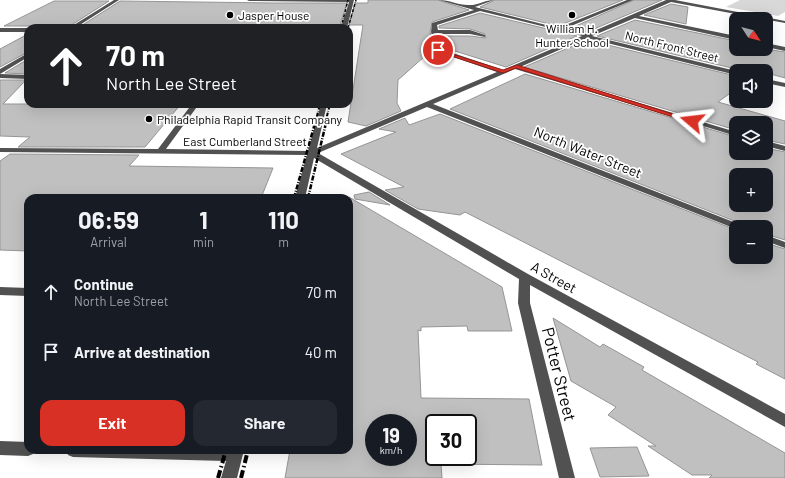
<!DOCTYPE html>
<meta charset="utf-8">
<style>
:root{--surface:#171b24;--page:#242831;--text:#f1f3f6;--muted:#9ea1a6;--accent:#d93025}
body{margin:0;font-family:Barlow,sans-serif;background:var(--page);color:var(--text);height:100vh;display:flex;flex-direction:column;font-size:15px;white-space:nowrap}
*{box-sizing:border-box;margin:0}
p{font-size:13px;color:var(--muted)}
.icon{flex:none;width:22px;height:22px;fill:none;stroke:currentColor;stroke-width:2;stroke-linecap:round;stroke-linejoin:round}
.map{position:relative;flex:1;overflow:hidden}
.details{position:absolute;left:24px;top:194px;width:329px;height:260px;display:flex;flex-direction:column;background:var(--surface);border-radius:12px;box-shadow:0 4px 16px #0002}
.details>*{flex:none}
.hud{position:absolute;left:24px;top:24px;width:329px;height:84px;border-radius:12px;box-shadow:0 4px 16px #0002;background:#202124;color:#fff;overflow:hidden}
.needle{width:26px;rotate:126deg}
.fabs{position:absolute;left:729px;top:12px;display:grid;gap:8px}
.fabs a{display:grid;place-items:center;width:44px;height:44px;border-radius:8px;background:var(--surface);box-shadow:0 4px 16px #0002;font-size:20px}
.speed{position:absolute;left:365px;top:414px;display:flex;gap:8px;font-size:20px;font-weight:700;text-align:center}
.speed>*{display:grid;place-content:center;width:52px;height:52px;border-radius:50%;background:var(--surface);box-shadow:0 4px 16px #0002;line-height:1}
.speed small{font-size:10px;font-weight:400}
.speed .limit{border:2px solid #111;border-radius:6px;background:#fff;color:#111}
.pin{position:absolute;display:grid;place-items:center;width:34px;height:34px;color:#fff;margin:-17px;border:2px solid #fff;border-radius:50%;box-shadow:0 1px 4px #0007}
.me{position:absolute;width:44px;margin:-22px;rotate:287deg;stroke-linejoin:round;filter:drop-shadow(0 0 3px #0008)}
.turn{display:flex;align-items:center;gap:14px;height:84px;padding:0 16px;font-size:18px}
.turn .icon{width:52px;height:52px;stroke-width:2.5}
.turn b{display:block;font-size:28px;line-height:34px}
.eta{display:flex;justify-content:space-evenly;align-items:center;height:68px;text-align:center}
.eta b{font-size:24px;font-weight:700;line-height:28px}
.cta{display:flex;gap:8px;margin-top:auto;padding:8px 16px}
.cta a{flex:1;height:46px;border-radius:12px;background:var(--accent);color:#fff;font-size:16px;font-weight:700;line-height:46px;text-align:center}
.cta a+a{background:var(--page);color:var(--text)}
ul{padding:0;list-style:none}
li{display:flex;align-items:center;gap:12px;height:60px;padding:0 16px}
li div{flex:1}
li b{display:block;font-size:15px}
li em{font-style:normal}
.map>svg:first-child{display:block}
.green{fill:#d8d8d8}
.building{fill:#c0c0c0;stroke:#959595;fill-rule:evenodd}
.lines{fill:none;stroke-linecap:round;stroke-linejoin:round}
.minor{fill:#515151;fill-rule:evenodd}
.rail-far3{stroke:#000;stroke-width:1.5;stroke-dasharray:3 1 0.5 1;stroke-linecap:butt}
.rail-far2{stroke:#000;stroke-width:2;stroke-dasharray:4 1.5 0.5 1.5;stroke-linecap:butt}
.rail-far1{stroke:#000;stroke-width:2.5;stroke-dasharray:5 1.5 1 1.5;stroke-linecap:butt}
.rail{stroke:#000;stroke-width:4;stroke-dasharray:8 3 1.5 3;stroke-linecap:butt}
.route{fill:#d93025;stroke:#8d1f18}
.poi-dot{fill:#000;stroke:#fff;stroke-width:1.5}
.labels{text-anchor:middle;dominant-baseline:central;stroke-width:3.5;stroke-linejoin:round;paint-order:stroke}
.far-poi-label{font-size:12px;fill:#000;stroke:#fff;text-anchor:start}
.far-street-label{font-size:12px;fill:#000;stroke:#fff}
.street-label{font-size:14px;fill:#000;stroke:#fff}
.near-street-label{font-size:17px;fill:#000;stroke:#fff}
</style>
<div class="map">
<svg width="785" height="478" viewBox="0 0 785 478">
<rect width="100%" height="100%" fill="#fff"/>
<path class="green" d="M740,0H785V12L778,16L726,7Z"/>
<path class="building" d="M368,0H438L469,10L432,22L430,32L434,48L398,80L397,103L401,111L366,126L348,122L363,25H349L355,3H368Z
M495,0H623L558,26L480,7Z
M634,0H662L587,32L569,29Z
M54,1H109L70,26H4Z
M120,1L274,3H347L340,25H322V28L81,26Z
M671,4L688,7L686,24L644,15Z
M480,13L577,36L506,67L442,47L440,36H470L486,38L485,34L470,29L439,28V26Z
M635,20L736,41V49H766L785,52V78L767,73L766,71L736,66V69L597,36Z
M28,34V52L0,67V49Z
M587,40L736,76V89L718,102L785,121V144L766,140V123H736V130L524,67Z
M28,59V74L5,73Z
M525,74L736,137V153H766V148L785,152V240L766,234V227H744L742,224L450,109ZM736,175H766V205H736Z
M0,80H26L3,104H181L145,147H18L30,137L0,136Z
M440,114L736,230V257H766V243L785,249V379L756,364L758,362L465,212L460,215L418,209L385,190L404,187L341,154L396,132L379,129L405,118L409,125Z
M10,154L139,155L129,166L273,168L261,198H28V251L0,250V161Z
M369,192L390,205L355,199L354,195Z
M349,197L502,287L512,331H468L467,326L421,327V331L418,330L421,398L529,399L542,465L441,464L442,478H285L290,450H349ZM374,423H408V457H374ZM434,423H468V457H434Z
M553,318L600,347L603,344L644,367L642,370L785,453V478H709L712,475H692L648,446H656L608,415L616,407L571,381Z
M637,447L649,476L600,477L590,448Z"/>
<g class="lines">
<path class="minor" d="M114,0H119L75,28H69Z
M247,0H354L347,28H341L349,2L249,1Z
M439,0C449,0 458,5 468,5C477,6 485,0 494,0L475,7L558,28L627,0H633L564,29L587,34L666,0H675L785,21V23L671,2L639,16L736,36V40L635,18L592,36L736,71V75L587,38L520,67L736,132V136L515,69L433,104L741,225L743,227H736V229L427,107L318,153L528,274L785,414V427L530,285V303L575,478H559L518,303L519,279L314,158L305,198H295L307,155L0,152V148L158,149L192,104H199L166,149L308,151L321,104H327L317,148L497,72L436,51L431,32L432,23L474,10ZM480,11L582,36L503,70L441,49L438,34H470L485,37V35L470,30H438L437,25Z
M0,28H28V32H0Z
M766,43L785,47V51L766,47Z
M28,53V57L0,74V69Z
M0,74L28,75V79L0,78Z
M766,79L785,83V87L766,83Z
M766,141L785,146V151L766,146Z
M766,235L785,242V248L766,241Z
M0,287L28,288V296L0,295Z
M0,441L28,442V450H35L33,454L28,456L0,455Z
M66,450H244L237,478H221L226,461L73,457L68,455Z"/>
<path class="rail-far3" d="M341,28L348,0
M348,28L356,0"/>
<path class="rail-far2" d="M315,124L320,104
M325,124L330,104"/>
<path class="rail-far1" d="M294,198L315,123
M308,198L326,123"/>
<path class="rail" d="M218,478L226,450
M241,478L248,450"/>
</g>
<path class="route" d="M436,49L503,70L517,65L695,121L689,122L516,68L503,73L436,51Z"/>
<g class="poi-dot">
<circle cx="230" cy="15" r="4"/>
<circle cx="572" cy="15" r="4"/>
<circle cx="149" cy="119" r="4"/>
</g>
<g class="labels">
<g class="far-poi-label">
<text x="238" y="15">Jasper House</text>
<text x="572" y="28" text-anchor="middle">William H.<tspan x="572" dy="14">Hunter School</tspan></text>
<text x="157" y="119">Philadelphia Rapid Transit Company</text>
</g>
<g class="far-street-label">
<text transform="translate(672 46) rotate(14)">North Front Street</text>
<text x="245" y="141">East Cumberland Street</text>
</g>
<g class="street-label">
<text transform="translate(588 152) rotate(22)">North Water Street</text>
<text transform="translate(554 277) rotate(29)">A Street</text>
</g>
<g class="near-street-label">
<text transform="translate(560 374) rotate(76)">Potter Street</text>
</g>
</g>
</svg>
<div class="fabs">
<a><svg class="needle" viewBox="-14 -14 28 28"><path d="M0-13l5 13h-10z" fill="#e53935"/><path d="M0 13l5-13h-10z" fill="#9ea1a6"/></svg></a>
<a><svg class="icon" aria-label="sound" viewBox="0 0 24 24"><path d="M4 9h4l5-4v14l-5-4H4zM17 9q2 3 0 6"/></svg></a>
<a><svg class="icon" aria-label="layers" viewBox="0 0 24 24"><path d="M12 4l9 5-9 5-9-5zM3 14l9 5 9-5"/></svg></a>
<a>+</a>
<a>−</a>
</div>
<div class="speed"><div>19<small>km/h</small></div><div class="limit">30</div></div>
<div class="pin" style="left:438px;top:50px;background:#d93025"><svg class="icon" aria-label="arrive" viewBox="0 0 24 24"><path d="M6 21V4h12l-3 4 3 4H6"/></svg></div>
<svg class="me" style="left:692px;top:121px" viewBox="-20 -20 40 40"><path d="M0-17L14 15 0 8-14 15z" fill="#d93025" stroke="#fff" stroke-width="4"/></svg>
<div class="hud">
<div class="turn"><svg class="icon" aria-label="ahead" viewBox="0 0 24 24"><path d="M12 20V5M6 11l6-6 6 6"/></svg><div><b>70 m</b>North Lee Street</div></div>
</div>
<section class="details">
<div class="eta">
<div><b>06:59</b><p>Arrival</p></div>
<div><b>1</b><p>min</p></div>
<div><b>110</b><p>m</p></div>
</div>
<ul>
<li><svg class="icon" aria-label="ahead" viewBox="0 0 24 24"><path d="M12 20V5M6 11l6-6 6 6"/></svg><div><b>Continue</b><p>North Lee Street</p></div><em>70 m</em></li>
<li><svg class="icon" aria-label="arrive" viewBox="0 0 24 24"><path d="M6 21V4h12l-3 4 3 4H6"/></svg><div><b>Arrive at destination</b></div><em>40 m</em></li>
</ul>
<div class="cta"><a>Exit</a><a>Share</a></div>
</section>
</div>
